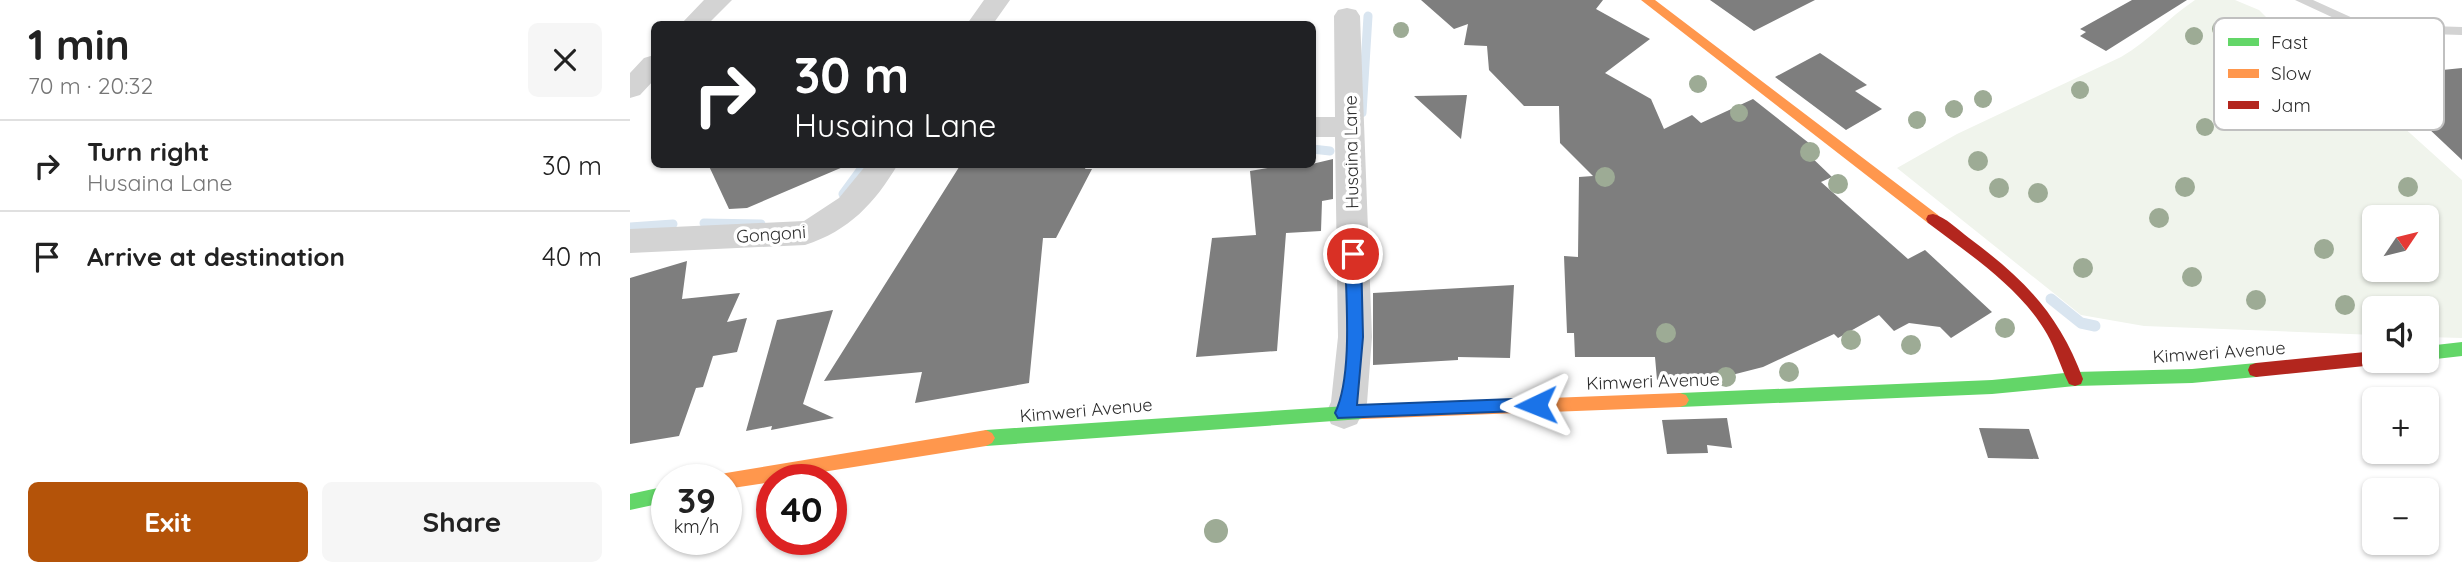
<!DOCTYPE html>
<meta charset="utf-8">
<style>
:root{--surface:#fff;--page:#f6f6f6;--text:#222;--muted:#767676;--line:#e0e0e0;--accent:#b45309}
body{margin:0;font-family:Quicksand,sans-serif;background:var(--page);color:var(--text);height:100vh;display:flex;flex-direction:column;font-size:26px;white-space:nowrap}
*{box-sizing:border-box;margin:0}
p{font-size:23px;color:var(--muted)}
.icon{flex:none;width:38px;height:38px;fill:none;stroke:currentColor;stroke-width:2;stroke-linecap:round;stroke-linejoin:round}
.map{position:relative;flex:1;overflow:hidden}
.sheet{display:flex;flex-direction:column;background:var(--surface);width:630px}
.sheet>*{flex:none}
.banner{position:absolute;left:21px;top:21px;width:665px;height:147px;border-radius:10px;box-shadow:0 2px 5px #0004;background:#202124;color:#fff;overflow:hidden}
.needle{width:46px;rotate:55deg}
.buttons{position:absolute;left:1732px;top:205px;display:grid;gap:14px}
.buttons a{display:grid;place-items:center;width:77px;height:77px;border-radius:10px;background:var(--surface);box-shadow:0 2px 5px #0004;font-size:35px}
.speed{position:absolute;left:21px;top:464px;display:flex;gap:14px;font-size:35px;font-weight:700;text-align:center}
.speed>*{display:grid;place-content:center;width:91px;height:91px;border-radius:50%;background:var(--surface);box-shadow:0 2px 5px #0004;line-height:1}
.speed small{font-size:18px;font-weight:400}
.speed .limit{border:10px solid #d22;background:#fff;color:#111}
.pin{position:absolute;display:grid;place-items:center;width:60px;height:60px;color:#fff;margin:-30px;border:4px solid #fff;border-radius:50%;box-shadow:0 2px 7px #0007}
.me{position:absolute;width:77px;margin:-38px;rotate:268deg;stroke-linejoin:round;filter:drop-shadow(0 0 5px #0008)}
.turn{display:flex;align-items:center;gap:24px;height:147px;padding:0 28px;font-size:32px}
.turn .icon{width:91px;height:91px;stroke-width:2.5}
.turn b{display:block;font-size:49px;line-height:60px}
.round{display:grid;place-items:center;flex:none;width:74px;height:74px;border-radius:10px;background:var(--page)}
.head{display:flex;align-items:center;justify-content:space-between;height:119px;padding:0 28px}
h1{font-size:42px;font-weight:700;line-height:52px}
.button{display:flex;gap:14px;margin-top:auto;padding:14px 28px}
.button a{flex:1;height:80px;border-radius:10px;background:var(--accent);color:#fff;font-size:28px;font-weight:700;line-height:80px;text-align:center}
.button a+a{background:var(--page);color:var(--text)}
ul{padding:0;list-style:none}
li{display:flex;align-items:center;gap:21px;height:91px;padding:0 28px;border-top:2px solid var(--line)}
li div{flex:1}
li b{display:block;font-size:26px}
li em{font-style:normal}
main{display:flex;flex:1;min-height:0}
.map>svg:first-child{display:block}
.green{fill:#f0f4ec;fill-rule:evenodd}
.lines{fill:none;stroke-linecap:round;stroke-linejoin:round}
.stream-far1{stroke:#d9e5f0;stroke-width:9}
.stream{stroke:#d9e5f0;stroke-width:11}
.building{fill:#7e7e7e}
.lane{fill:#d3d3d3;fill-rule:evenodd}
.street{fill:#d3d3d3;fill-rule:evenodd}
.fast{fill:#63d668;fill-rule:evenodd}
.slow{fill:#ff974d;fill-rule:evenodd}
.jam{fill:#b3261e;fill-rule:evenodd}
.tree{fill:#9dab95}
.route{fill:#1a73e8;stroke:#114b97;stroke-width:2}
.labels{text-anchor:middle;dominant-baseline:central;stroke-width:7;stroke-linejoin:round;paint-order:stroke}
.street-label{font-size:18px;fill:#2e2e2e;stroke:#fff}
.key{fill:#fff;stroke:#c0c0c0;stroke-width:2}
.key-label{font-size:19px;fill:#2e2e2e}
</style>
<main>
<section class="sheet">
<div class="head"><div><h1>1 min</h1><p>70 m · 20:32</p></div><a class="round"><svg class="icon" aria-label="close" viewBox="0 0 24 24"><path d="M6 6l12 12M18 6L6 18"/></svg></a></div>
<ul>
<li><svg class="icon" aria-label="right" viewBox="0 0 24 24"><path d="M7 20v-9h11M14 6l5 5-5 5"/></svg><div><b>Turn right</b><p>Husaina Lane</p></div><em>30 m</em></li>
<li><svg class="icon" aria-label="arrive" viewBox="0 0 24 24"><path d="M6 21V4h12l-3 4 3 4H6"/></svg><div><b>Arrive at destination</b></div><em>40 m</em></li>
</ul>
<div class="button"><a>Exit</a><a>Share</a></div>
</section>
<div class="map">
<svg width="1832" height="576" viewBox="0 0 1832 576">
<rect width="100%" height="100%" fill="#fff"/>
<path class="green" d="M1565,0H1605L1629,10L1647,28L1720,79L1832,180V338L1797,337V308H1745V335L1514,326L1451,315L1267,168L1327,134L1491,57C1520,40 1538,18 1565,0ZM1745,217H1797V270H1745Z"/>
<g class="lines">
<path class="stream-far1" d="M732,113L738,16
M682,149L700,151
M213,194L235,164
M74,223L131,224
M0,227L43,224"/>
<path class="stream" d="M1421,299L1451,323L1465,326"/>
</g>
<path class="building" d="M791,0H973L966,9L1020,39L975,73L1021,99L1034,129L1062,115L1071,123L1123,99L1184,147L1176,152L1202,177L1191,182L1278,259L1295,250L1362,312L1321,338L1310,327L1279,323L1264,331L1249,315L1208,338L1204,334L1133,367L1090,378L1027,380L1025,357H945L944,333H937L934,256L948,257L949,177L963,176L930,143L929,106H894L859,70L857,46L834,45L838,24L824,29Z
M1080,0H1185L1124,31Z
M1502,0H1557L1476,51L1450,36L1456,32L1450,29Z
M1190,53L1237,85L1225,91L1252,109L1216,130L1145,77Z
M1832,68V160L1744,77Z
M837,95L831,139L784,96Z
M703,159V199L692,201L691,231L656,233L647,351L566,357L582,238L626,235L620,171L643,167V164H682Z
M78,164H220L117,208L99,209Z
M331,164H457L455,169H462L426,238H413L399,383L285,403L292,372L194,381Z
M57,261L52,299L110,293L97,322L117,318L107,352L83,356L73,387L66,388L49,436L0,444V278Z
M884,285L880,358L828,357V360L743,365V293Z
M203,310L173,404L204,418L141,430L142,426L116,431L147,320Z
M1097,418L1102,448L1077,445L1078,453L1037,454L1032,420Z
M1349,428L1399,429L1409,459L1358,458Z"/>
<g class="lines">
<path class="lane" d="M1665,0H1683L1736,24L1832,27V35L1734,32Z"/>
<path class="street" d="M74,0H102L78,24H51Z
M354,0H380L363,24H337Z
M717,8L726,10L730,16L742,337L737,403L727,424L714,429L701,424L696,413L701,402L708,337L705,137H682V117H705L704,16L708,10Z
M24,55V80L10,95L0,98V73L14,58Z
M237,164H268C245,203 219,231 175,245L0,253V229L174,221L209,198Z"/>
<path class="fast" d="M1832,342V356L1797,360V346Z
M1626,363L1632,365L1634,370L1632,375L1626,377L1562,383L1445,386L1362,394L1050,407L1044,405L1041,400L1044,395L1050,393L1362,380L1445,372L1562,369Z
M732,405L738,407L741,412L738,417L732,419L356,446L350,443L347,438L350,433L356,430Z
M37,486V502L0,510V494Z"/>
<path class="slow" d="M1011,0H1025L1308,215L1310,219L1308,223H1298Z
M1050,393L1056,395L1059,400L1056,405L1050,407L732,419L726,417L723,412L726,407L732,405Z
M356,430L362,433L365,438L362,443L356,446L142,480V482L96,489V480H88L90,475L96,473Z"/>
<path class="jam" d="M1303,214C1316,217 1328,230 1339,238C1394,279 1429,314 1453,379L1451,384L1445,386L1439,384C1431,368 1426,350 1417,334C1390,287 1340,255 1298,223L1296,219L1298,215Z
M1745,351V360H1752L1745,365L1626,377L1620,375L1618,370L1620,365L1626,363Z"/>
</g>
<g class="tree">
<circle cx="1590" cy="29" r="8"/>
<circle cx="771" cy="30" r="8"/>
<circle cx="1564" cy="36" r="9"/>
<circle cx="1068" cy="84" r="9"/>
<circle cx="1450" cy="90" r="9"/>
<circle cx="1353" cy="99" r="9"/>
<circle cx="1324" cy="109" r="9"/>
<circle cx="1109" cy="113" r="9"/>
<circle cx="1287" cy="120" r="9"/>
<circle cx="1575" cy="127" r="9"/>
<circle cx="1180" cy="152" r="10"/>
<circle cx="1348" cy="161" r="10"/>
<circle cx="975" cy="177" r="10"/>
<circle cx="1208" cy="184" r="10"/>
<circle cx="1555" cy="187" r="10"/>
<circle cx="1778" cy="187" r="10"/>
<circle cx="1369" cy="188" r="10"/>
<circle cx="1408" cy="193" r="10"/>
<circle cx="1529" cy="218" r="10"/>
<circle cx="1694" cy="249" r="10"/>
<circle cx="1453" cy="268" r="10"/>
<circle cx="1562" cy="277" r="10"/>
<circle cx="1626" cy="300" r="10"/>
<circle cx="1715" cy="305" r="10"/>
<circle cx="1375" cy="328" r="10"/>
<circle cx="1036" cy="333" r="10"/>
<circle cx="1221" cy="340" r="10"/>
<circle cx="1281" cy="345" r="10"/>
<circle cx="1159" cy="372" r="10"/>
<circle cx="1096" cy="377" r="10"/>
<circle cx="586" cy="531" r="12"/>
</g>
<path class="route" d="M723,248L731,254L733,337L727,405L906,398L912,400L915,405L912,410L708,418L705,413C723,376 716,297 715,254Z"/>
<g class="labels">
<g class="street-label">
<text transform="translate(721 152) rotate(-91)">Husaina Lane</text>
<text transform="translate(141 234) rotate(-4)">Gongoni</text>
<text transform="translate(1589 352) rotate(-4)">Kimweri Avenue</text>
<text transform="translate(1023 381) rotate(-2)">Kimweri Avenue</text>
<text transform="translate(456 410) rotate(-5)">Kimweri Avenue</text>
</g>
</g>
<rect x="1584" y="18" width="230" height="112" rx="10" class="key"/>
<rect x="1598" y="38" width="31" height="8" fill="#63d668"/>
<rect x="1598" y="69" width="31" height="9" fill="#ff974d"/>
<rect x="1598" y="101" width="31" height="8" fill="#b3261e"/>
<g class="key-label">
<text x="1641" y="49">Fast</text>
<text x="1641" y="80">Slow</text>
<text x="1641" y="112">Jam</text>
</g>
</svg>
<div class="buttons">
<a><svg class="needle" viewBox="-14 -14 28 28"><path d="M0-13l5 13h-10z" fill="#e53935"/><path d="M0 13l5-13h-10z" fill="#767676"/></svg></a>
<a><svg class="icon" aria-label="sound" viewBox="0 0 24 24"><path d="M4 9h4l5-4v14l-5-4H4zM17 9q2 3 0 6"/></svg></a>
<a>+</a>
<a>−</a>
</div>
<div class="speed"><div>39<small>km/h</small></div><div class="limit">40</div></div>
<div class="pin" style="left:723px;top:254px;background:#d93025"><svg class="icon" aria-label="arrive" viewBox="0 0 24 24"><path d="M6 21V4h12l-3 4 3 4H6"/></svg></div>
<svg class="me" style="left:906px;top:405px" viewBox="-20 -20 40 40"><path d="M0-17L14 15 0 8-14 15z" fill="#1a73e8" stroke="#fff" stroke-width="4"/></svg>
<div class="banner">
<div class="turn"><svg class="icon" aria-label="right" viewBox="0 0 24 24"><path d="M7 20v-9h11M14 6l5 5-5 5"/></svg><div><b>30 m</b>Husaina Lane</div></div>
</div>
</div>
</main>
